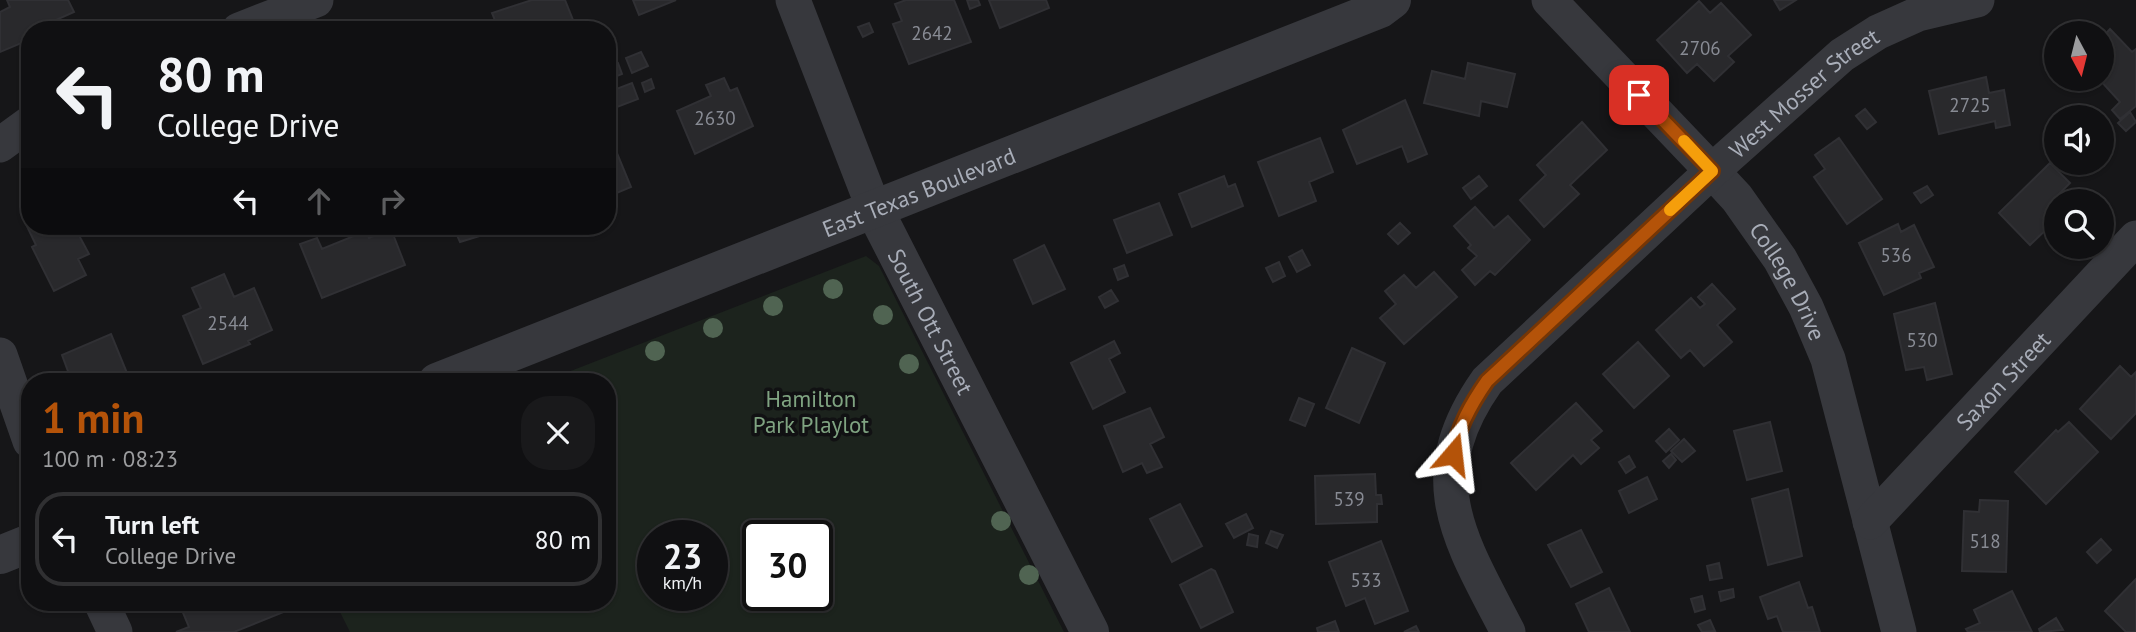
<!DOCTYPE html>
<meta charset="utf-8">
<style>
:root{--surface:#101012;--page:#19191b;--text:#f1f3f6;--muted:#9c9d9f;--line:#303032;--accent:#b45309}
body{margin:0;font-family:"PT Sans",sans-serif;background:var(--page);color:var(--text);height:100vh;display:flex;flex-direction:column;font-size:26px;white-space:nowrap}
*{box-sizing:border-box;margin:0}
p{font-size:23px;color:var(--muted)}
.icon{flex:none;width:38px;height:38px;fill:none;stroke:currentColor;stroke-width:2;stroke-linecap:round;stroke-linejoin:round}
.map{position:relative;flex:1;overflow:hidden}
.details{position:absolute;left:21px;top:373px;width:595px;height:238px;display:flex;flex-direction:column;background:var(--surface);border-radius:28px;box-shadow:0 2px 5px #0004,0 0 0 2px var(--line)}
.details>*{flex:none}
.top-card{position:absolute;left:21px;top:21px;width:595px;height:214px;border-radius:28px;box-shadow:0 2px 5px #0004,0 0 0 2px var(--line);background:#101012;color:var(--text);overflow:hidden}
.needle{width:46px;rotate:173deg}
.controls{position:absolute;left:2044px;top:21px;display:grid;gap:14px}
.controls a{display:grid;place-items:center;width:70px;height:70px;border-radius:50%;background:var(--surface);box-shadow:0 2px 5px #0004,0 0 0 2px var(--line);font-size:35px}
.speed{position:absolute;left:637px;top:520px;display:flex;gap:14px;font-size:35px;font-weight:700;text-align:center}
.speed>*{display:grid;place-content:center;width:91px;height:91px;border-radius:50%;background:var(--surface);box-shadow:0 2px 5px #0004,0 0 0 2px var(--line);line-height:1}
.speed small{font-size:18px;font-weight:400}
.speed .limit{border:4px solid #111;border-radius:10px;background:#fff;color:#111}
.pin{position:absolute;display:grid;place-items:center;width:60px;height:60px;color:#fff;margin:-30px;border-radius:14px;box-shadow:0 4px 10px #0006}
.me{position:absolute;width:77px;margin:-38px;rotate:17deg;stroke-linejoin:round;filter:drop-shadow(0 0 5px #0008)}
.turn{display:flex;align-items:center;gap:24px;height:147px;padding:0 21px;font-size:32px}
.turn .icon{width:91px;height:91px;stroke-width:2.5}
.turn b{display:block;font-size:49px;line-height:60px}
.lanes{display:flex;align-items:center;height:66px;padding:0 21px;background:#0003;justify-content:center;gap:35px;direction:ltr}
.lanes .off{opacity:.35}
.round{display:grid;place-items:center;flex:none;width:74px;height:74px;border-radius:28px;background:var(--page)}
.summary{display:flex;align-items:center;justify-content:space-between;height:119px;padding:0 21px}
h1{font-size:42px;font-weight:700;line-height:52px;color:var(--accent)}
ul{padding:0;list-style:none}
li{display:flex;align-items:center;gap:21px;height:94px;margin:0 14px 10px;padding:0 7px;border:4px solid var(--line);border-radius:28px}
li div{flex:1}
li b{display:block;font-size:26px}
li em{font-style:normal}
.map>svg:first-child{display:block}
.green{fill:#1c231d;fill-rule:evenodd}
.building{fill:#29292c;stroke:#303034;stroke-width:2}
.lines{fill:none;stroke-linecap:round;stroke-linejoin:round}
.minor{stroke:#37383d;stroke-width:35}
.tertiary{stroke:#37383d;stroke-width:38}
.tree{fill:#506452}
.route-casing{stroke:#753606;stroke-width:18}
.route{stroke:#b45309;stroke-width:12}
.slow{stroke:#f59e0b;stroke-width:12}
.labels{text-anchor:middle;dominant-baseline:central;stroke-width:7;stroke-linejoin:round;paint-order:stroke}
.number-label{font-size:19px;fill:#888b94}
.street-label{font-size:23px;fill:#a8adb8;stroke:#111113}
.park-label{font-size:23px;fill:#7fa381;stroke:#111113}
</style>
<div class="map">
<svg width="2136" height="632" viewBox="0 0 2136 632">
<rect width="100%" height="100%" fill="#161618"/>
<path class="green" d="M866,256L879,266L1064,632H350L335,602H607V382L545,381ZM653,536H712V595H653ZM758,536H817V595H758Z"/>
<path class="building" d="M7,0H68L74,12L49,23L50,27L43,30H30V35L23,38L24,42L0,52V12L10,7Z
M532,0H565L577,30H499L492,13Z
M633,0H676L639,15Z
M906,0H954L971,42L909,64L893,24L902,21L895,4Z
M967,0H978L980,5L970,9Z
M989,0H1046L1049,8L1000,28Z
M1774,0H1796L1780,10Z
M1699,1L1710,13L1721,3L1751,35L1728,56L1734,62L1714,81L1697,64L1687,73L1657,40Z
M869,23L873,32L863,37L858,27Z
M2110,29L2132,52L2136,49V106L2120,119L2112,110L2120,102L2099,79H2102V38Z
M641,52L648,66L632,73L626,58Z
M618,63L622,74L607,80V67Z
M1468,63L1515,74L1507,107L1481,101L1479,116L1424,103L1432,71L1465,79Z
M1986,77L1989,93L2004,90L2010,125L1996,128L1995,121L1939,134L1929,91Z
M724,78L730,91L737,88L753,126L695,154L677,111L711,96L706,85Z
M651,79L654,88L645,92L642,83Z
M632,83L638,99L617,107L611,91Z
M1405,100L1427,154L1408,162L1402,146L1357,164L1343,130Z
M1865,109L1876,122L1867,129L1856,116Z
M2130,112L2136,122L2126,131L2118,123Z
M1582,122L1607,150L1570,185L1579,194L1544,227L1520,200L1546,175L1537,165Z
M607,129L631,187L607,197Z
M1320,138L1333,172L1309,182L1316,201L1279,216L1258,162Z
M1839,138L1882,199L1847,224L1814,177L1825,169L1815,155Z
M2050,163L2070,183L2060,193L2068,201H2056V220L2030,245L1999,213Z
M1224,176L1228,187L1235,184L1243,206L1192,227L1179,194Z
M1479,176L1487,186L1471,199L1463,188Z
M1927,186L1933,195L1921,203L1914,193Z
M1159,203L1172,235L1127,253L1114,220Z
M1475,207L1494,228L1508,216L1530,240L1495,275L1490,271L1475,285L1462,270L1477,256L1468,248L1471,245L1454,226Z
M30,212V226H74L89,254L78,259L86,275L54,291L32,247L36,245L22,216Z
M1400,223L1410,233L1398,244L1388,234Z
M1898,224L1901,232L1914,225L1934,267L1919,273L1921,278L1884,295L1859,243Z
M453,226H512L460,242Z
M391,229L405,265L322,298L300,244L317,238L322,249L366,231L369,238Z
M1044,245L1065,289L1033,304L1014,260Z
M1302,250L1310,265L1297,272L1289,257Z
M1279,262L1285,276L1273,282L1266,268Z
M1124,265L1128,276L1118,280L1114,269Z
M1434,272L1457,297L1404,344L1380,318L1396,304L1385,291L1404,275L1416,288Z
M224,274L234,297L254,288L272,330L248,341L250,344L203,364L183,316L201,308L192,288Z
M1712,284L1735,309L1717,325L1732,342L1704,366L1690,350L1681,358L1656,330L1691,298L1700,308L1705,304L1698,297Z
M1111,290L1118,301L1105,308L1099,297Z
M1935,303L1952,374L1927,380L1924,367L1906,370L1894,314Z
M111,334L129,378L133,376L135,382H72L62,355Z
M1114,341L1120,353L1109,359L1125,392L1093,409L1071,363Z
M1638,342L1669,376L1634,408L1603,374Z
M1352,348L1385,363L1359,423L1326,408Z
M2120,366L2131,377L2136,372V413L2111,439L2080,409Z
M1299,398L1314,404L1305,426L1290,420Z
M1576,403L1602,431L1591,440L1599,448L1581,464L1573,455L1536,490L1511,463Z
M1150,408L1164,437L1150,444L1162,467L1147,473L1142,463L1123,472L1104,426Z
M1770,422L1782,471L1747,480L1734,431Z
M2069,422L2098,452L2046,504L2015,472L2056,430L2058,432Z
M1669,429L1679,440L1666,452L1656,441Z
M1684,439L1695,451L1682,462L1671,451Z
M1671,454L1676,460L1669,468L1663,461Z
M1629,456L1635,467L1626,473L1619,462Z
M1375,474L1376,495H1381L1382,504H1377V522L1316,524L1315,476Z
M1647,477L1657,499L1629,513L1619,491Z
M1788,489L1802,556L1768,565L1752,499Z
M1980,500L2008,501L2006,572L1962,571L1964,511L1979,512Z
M1180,504L1202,546L1172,562L1150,519Z
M1246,514L1253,528L1234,538L1226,524Z
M1581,530L1602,572L1571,587L1548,545Z
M1271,531L1283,535L1277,548L1266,543Z
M1249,534L1258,536L1257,547L1247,545Z
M2101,539L2111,550L2097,563L2087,552Z
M1381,541L1408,611L1375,624L1365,598L1346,606L1329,562Z
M1719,563L1722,578L1710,580L1707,566Z
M1211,569L1215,571L1233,612L1201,628L1180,585Z
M2136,579V632H2126L2105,611Z
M1799,582L1808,608L1812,607L1820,632H1783L1777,616L1768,619L1760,597Z
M1609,588L1630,632H1589L1576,604Z
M1733,589L1734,597L1721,601L1719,592Z
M2012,591L2032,632H1968L1966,629L1980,623L1974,610Z
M1702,596L1705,609L1695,612L1691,599Z
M175,602H288L291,609L234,632H176L189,627L179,603Z
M2056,618L2063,630L2040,632L2039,629Z
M1710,620L1715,631L1702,632L1698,625Z
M1335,621L1339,632H1318L1317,628Z
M1416,626L1419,632H1404Z"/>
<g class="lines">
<g class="minor">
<path d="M793,0L874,209"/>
<path id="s1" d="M1549,0L1712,171L1737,198L1780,259L1806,307L1828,359L1899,632"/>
<path d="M239,30L316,0"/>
<path d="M0,145L30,123"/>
<path d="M0,355L30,441"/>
<path id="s2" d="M1870,522L2136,238"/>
<path d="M101,602L115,632"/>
<path id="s3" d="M1508,632C1460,539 1418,479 1487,381L1712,171L1842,55L1878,32L1918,14L1977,0"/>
</g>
<g class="tertiary">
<path id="s4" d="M874,209L1090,632"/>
<path id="s5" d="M437,382L1380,9L1392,0"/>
<path d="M0,555L30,543"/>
</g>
</g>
<g class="tree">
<circle cx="833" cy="289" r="10"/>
<circle cx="773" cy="306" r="10"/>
<circle cx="883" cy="315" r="10"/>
<circle cx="713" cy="328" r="10"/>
<circle cx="655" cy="351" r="10"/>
<circle cx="909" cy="364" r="10"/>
<circle cx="1001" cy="521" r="10"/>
<circle cx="1029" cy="575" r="10"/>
</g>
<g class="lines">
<g class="route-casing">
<path id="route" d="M1453,454C1458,427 1471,404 1487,381L1712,171L1639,95"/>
</g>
<use href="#route" class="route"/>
<path class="slow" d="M1670,210L1712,171L1684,141"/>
</g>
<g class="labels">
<g class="number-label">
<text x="932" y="33">2642</text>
<text x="1700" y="48">2706</text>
<text x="1970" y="105">2725</text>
<text x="715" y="118">2630</text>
<text x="1896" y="255">536</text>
<text x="228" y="323">2544</text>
<text x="1922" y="340">530</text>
<text x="1349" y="499">539</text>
<text x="1985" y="541">518</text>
<text x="1366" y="580">533</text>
</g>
<g class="street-label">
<text stroke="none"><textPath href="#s3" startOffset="700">West Mosser Street</textPath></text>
<text stroke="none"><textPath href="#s5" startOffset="518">East Texas Boulevard</textPath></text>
<text stroke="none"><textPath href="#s1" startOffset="371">College Drive</textPath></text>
<text stroke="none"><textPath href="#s4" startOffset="126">South Ott Street</textPath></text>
<text stroke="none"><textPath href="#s2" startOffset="194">Saxon Street</textPath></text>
</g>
<g class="park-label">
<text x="811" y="398">Hamilton<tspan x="811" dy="26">Park Playlot</tspan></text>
</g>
</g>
</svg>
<div class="controls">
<a><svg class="needle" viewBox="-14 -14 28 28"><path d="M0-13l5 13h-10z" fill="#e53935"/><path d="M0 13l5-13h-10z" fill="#9c9d9f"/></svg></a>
<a><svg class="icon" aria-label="sound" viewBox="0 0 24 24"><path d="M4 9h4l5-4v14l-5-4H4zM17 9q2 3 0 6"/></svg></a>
<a><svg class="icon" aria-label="search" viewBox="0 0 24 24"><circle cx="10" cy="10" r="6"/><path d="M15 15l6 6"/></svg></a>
</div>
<div class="speed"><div>23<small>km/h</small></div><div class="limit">30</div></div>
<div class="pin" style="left:1639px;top:95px;background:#d93025"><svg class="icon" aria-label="arrive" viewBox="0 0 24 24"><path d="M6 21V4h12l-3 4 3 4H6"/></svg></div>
<svg class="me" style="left:1453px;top:454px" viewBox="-20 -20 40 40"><path d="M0-17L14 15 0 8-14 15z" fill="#b45309" stroke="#fff" stroke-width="4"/></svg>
<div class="top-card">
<div class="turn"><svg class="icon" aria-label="left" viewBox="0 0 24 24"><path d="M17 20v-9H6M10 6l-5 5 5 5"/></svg><div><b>80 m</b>College Drive</div></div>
<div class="lanes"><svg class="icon" aria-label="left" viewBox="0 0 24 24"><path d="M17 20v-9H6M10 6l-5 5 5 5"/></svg><svg class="icon off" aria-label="ahead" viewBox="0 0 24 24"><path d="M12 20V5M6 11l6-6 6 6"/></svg><svg class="icon off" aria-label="right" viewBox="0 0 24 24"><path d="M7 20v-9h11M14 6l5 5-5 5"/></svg></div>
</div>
<section class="details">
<div class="summary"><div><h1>1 min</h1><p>100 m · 08:23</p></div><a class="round"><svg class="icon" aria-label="close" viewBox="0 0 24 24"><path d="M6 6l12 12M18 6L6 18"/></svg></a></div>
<ul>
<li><svg class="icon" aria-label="left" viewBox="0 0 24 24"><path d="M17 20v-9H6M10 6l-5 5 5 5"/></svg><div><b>Turn left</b><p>College Drive</p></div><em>80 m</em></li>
</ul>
</section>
</div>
